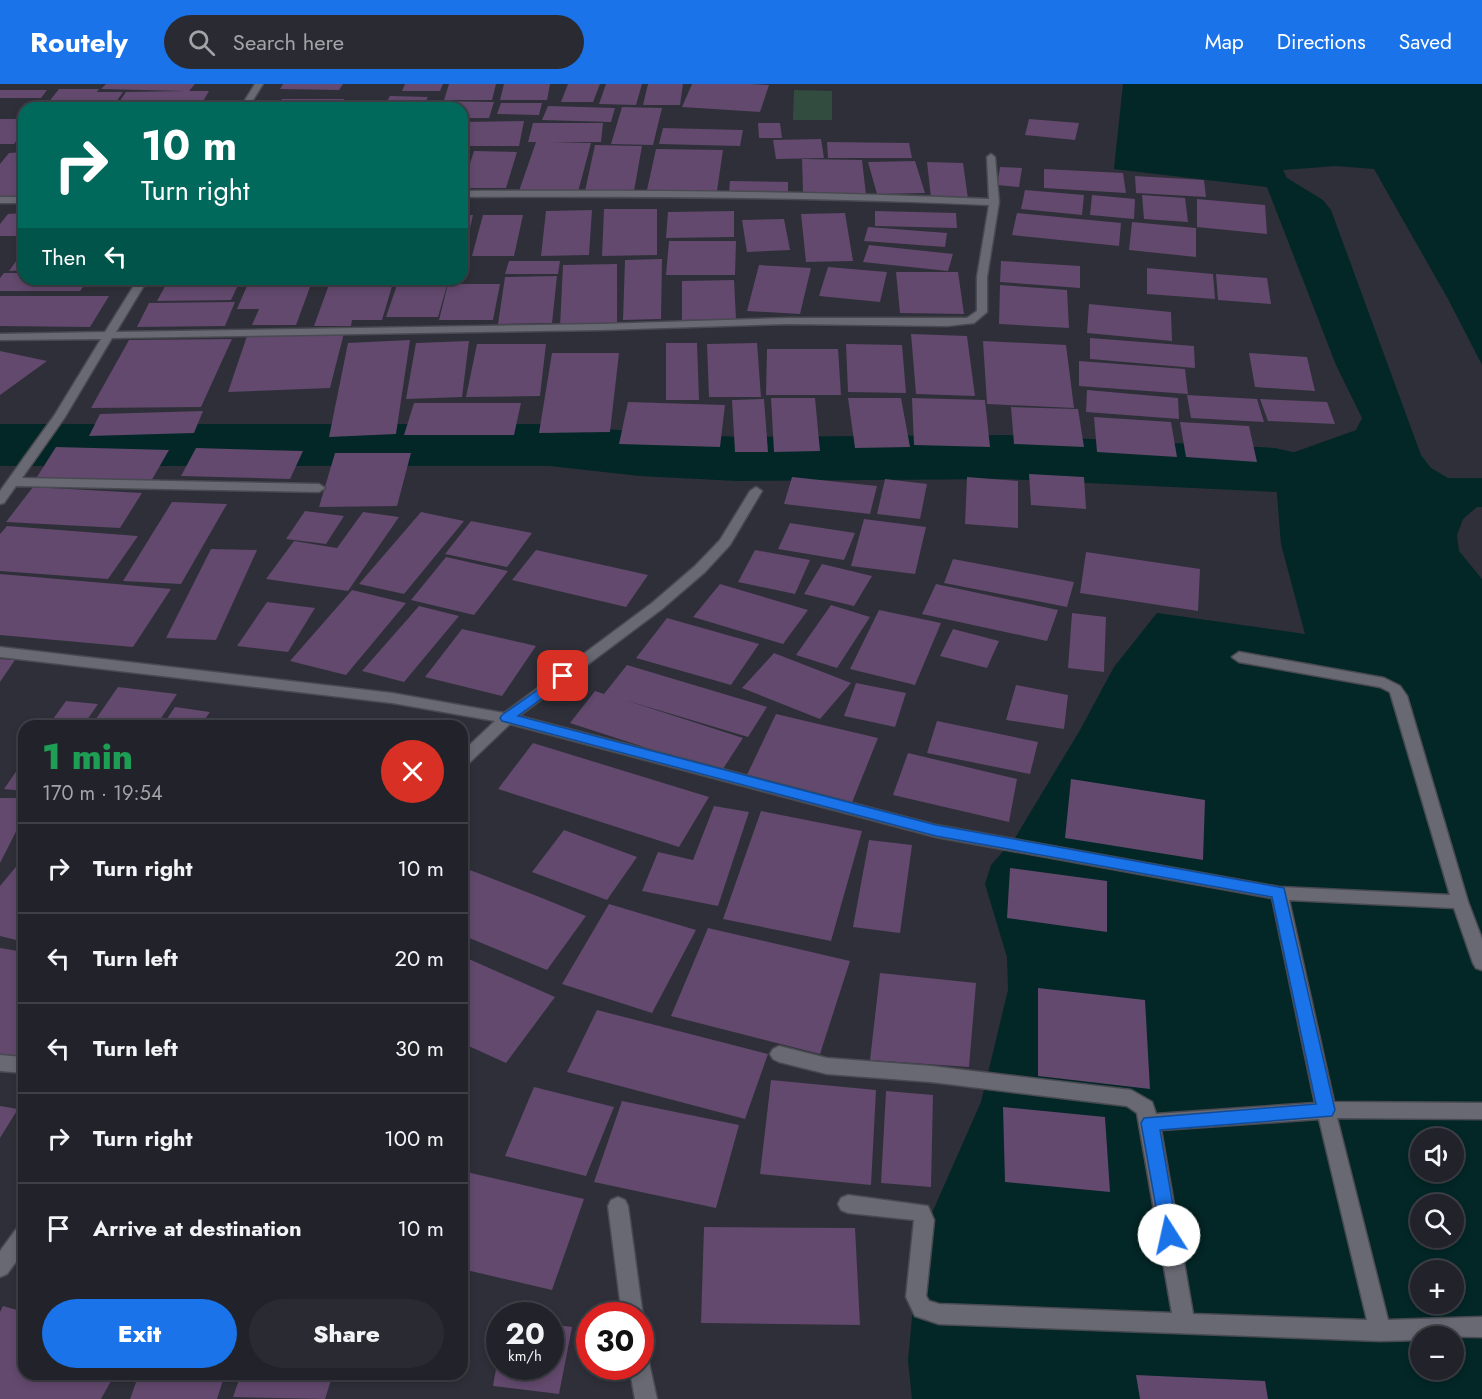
<!DOCTYPE html>
<meta charset="utf-8">
<style>
:root{--surface:#22232a;--page:#2a2b32;--text:#f1f3f6;--muted:#a2a4a8;--line:#3f4047;--accent:#1a73e8}
body{margin:0;font-family:Jost,sans-serif;background:var(--page);color:var(--text);height:100vh;display:flex;flex-direction:column;font-size:22px;white-space:nowrap}
*{box-sizing:border-box;margin:0}
p{font-size:20px;color:var(--muted)}
.icon{flex:none;width:33px;height:33px;fill:none;stroke:currentColor;stroke-width:2;stroke-linecap:round;stroke-linejoin:round}
.map{position:relative;flex:1;overflow:hidden}
.details{position:absolute;left:18px;top:636px;width:450px;height:660px;display:flex;flex-direction:column;background:var(--surface);border-radius:18px;box-shadow:0 3px 9px #0003,0 0 0 2px var(--line)}
.details>*{flex:none}
.top-card{position:absolute;left:18px;top:18px;width:450px;height:183px;border-radius:18px;box-shadow:0 3px 9px #0003,0 0 0 2px var(--line);background:#00695c;color:#fff;overflow:hidden}
.buttons{position:absolute;left:1410px;top:1044px;display:grid;gap:12px}
.buttons a{display:grid;place-items:center;width:54px;height:54px;border-radius:50%;background:var(--surface);box-shadow:0 3px 9px #0003,0 0 0 2px var(--line);font-size:30px}
.speed{position:absolute;left:486px;top:1218px;display:flex;gap:12px;font-size:30px;font-weight:700;text-align:center}
.speed>*{display:grid;place-content:center;width:78px;height:78px;border-radius:50%;background:var(--surface);box-shadow:0 3px 9px #0003,0 0 0 2px var(--line);line-height:1}
.speed small{font-size:15px;font-weight:400}
.speed .limit{border:9px solid #d22;background:#fff;color:#111}
.pin{position:absolute;display:grid;place-items:center;width:51px;height:51px;color:#fff;margin:-26px;border-radius:12px;box-shadow:0 3px 9px #0006}
.me{position:absolute;width:66px;margin:-33px;rotate:350deg;stroke-linejoin:round;filter:drop-shadow(0 0 4px #0008)}
.turn{display:flex;align-items:center;gap:21px;height:126px;padding:0 24px;font-size:27px}
.turn .icon{width:78px;height:78px;stroke-width:2.5}
.turn b{display:block;font-size:42px;line-height:51px}
.then{display:flex;align-items:center;height:57px;padding:0 24px;background:#0003;gap:12px;font-size:22px}
.round{display:grid;place-items:center;flex:none;width:63px;height:63px;border-radius:32px;background:var(--page)}
.summary{display:flex;align-items:center;justify-content:space-between;height:102px;padding:0 24px}
h1{font-size:36px;font-weight:800;line-height:45px;color:#1e9e55}
.button{display:flex;gap:12px;margin-top:auto;padding:12px 24px}
.button a{flex:1;height:69px;border-radius:36px;background:var(--accent);color:#fff;font-size:24px;font-weight:800;line-height:69px;text-align:center}
.button a+a{background:var(--page);color:var(--text)}
ul{padding:0;list-style:none}
li{display:flex;align-items:center;gap:18px;height:90px;padding:0 24px;border-top:2px solid var(--line)}
li div{flex:1}
li b{display:block;font-size:22px}
li em{font-style:normal}
header{display:flex;align-items:center;gap:36px;box-sizing:border-box;height:84px;padding:0 30px;background:var(--accent);color:#fff}
header strong{font-size:28px}
nav{display:flex;gap:33px;margin-inline-start:auto;font-size:21px}
.search{width:420px;height:54px;background:var(--page);display:flex;align-items:center;gap:15px;box-sizing:border-box;padding:0 21px;border-radius:33px;color:var(--muted);font-size:22px}
.map>svg:first-child{display:block}
.green{fill:#324d40}
.water{fill:#032626;fill-rule:evenodd}
.pier{fill:#2e2f38}
.lines{fill:none;stroke-linecap:round;stroke-linejoin:round}
.river{fill:#032626;fill-rule:evenodd}
.building{fill:#62496d}
.minor-casing{stroke:#494a51;stroke-width:3}
.minor{fill:#686973;fill-rule:evenodd}
.route{fill:#1a73e8;stroke:#114b97;stroke-width:1.5}
</style>
<header>
<strong>Routely</strong>
<div class="search"><svg class="icon" aria-label="search" viewBox="0 0 24 24"><circle cx="10" cy="10" r="6"/><path d="M15 15l6 6"/></svg>Search here</div>
<nav><a>Map</a><a>Directions</a><a>Saved</a></nav>
</header>
<div class="map">
<svg width="1482" height="1315" viewBox="0 0 1482 1315">
<rect width="100%" height="100%" fill="#2e2f38"/>
<path class="green" d="M794,6L832,7V36H793Z"/>
<path class="water" d="M1123,0H1482V1315H912L908,1276L915,1202L928,1138L981,1018L1008,906L1007,873L985,800L991,781L1015,754L1080,646L1114,583L1157,529L1305,550L1281,460L1275,386L1281,373L1356,346L1362,334L1336,281L1267,103L1114,85ZM1420,1054H1454V1088H1420ZM1420,1120H1454V1154H1420ZM1420,1186H1454V1220H1420ZM1420,1252H1454V1286H1420Z"/>
<path class="pier" d="M1336,82L1374,85L1448,215L1482,281V394H1448L1431,384L1421,371L1331,126L1323,116L1287,94L1283,86Z
M1477,423H1482V495L1459,467L1457,451L1463,435Z"/>
<g class="lines">
<path class="river" d="M0,340H550L640,348L738,353L1007,351L1275,364L1301,370L1312,386L1301,402L1275,408L1007,395L738,397L640,392L550,382H0Z"/>
</g>
<path class="building" d="M106,0H195L189,7H209L199,24H115L126,8L184,7L101,5Z
M283,0H343L339,6L280,5Z
M405,0H443L440,7H402Z
M449,0H496L492,16H444Z
M504,0H550L547,16H500Z
M568,0H600L593,18H561Z
M606,0H642L636,21L599,20Z
M648,0H683L680,21H643Z
M692,0H750L769,1L760,28L682,23Z
M59,5H99L97,8H123L112,24H44Z
M0,6H47L41,14H0Z
M390,12L428,13L422,24H383Z
M282,15H344L343,18H354L352,23L340,24H276Z
M432,17L494,18L489,34H462V24H429Z
M501,19H542L539,31L497,30Z
M548,22L615,24L611,38L542,36Z
M622,23L662,24L653,61L611,60Z
M0,35H24V47L14,60H0Z
M1029,35L1079,39L1075,56L1025,51Z
M524,37L519,62H462L464,38Z
M533,39H603L601,58H551L591,59L578,108L519,107L536,58H528Z
M758,39H780L782,54H759Z
M663,44L743,46L740,62L659,60Z
M821,55L824,74L776,75L773,56Z
M827,58L909,59L912,74H828Z
M595,61L642,62L634,107H585Z
M656,65L723,66L717,107L647,106Z
M474,67L517,68L506,104H462Z
M24,68V108L19,114H0V80L9,69Z
M802,75L862,76L866,111L803,110Z
M915,77L925,109L877,110L868,78Z
M927,78L963,79L968,115L931,114Z
M1000,83L1022,84L1019,103L997,101Z
M1044,85L1123,89L1126,109L1044,104Z
M1135,92L1204,96L1206,113L1136,109Z
M730,97L788,98V109L729,108Z
M1025,106L1084,111L1082,131L1021,125Z
M1092,111L1135,115L1134,135L1090,131Z
M1142,111L1185,114L1188,138L1144,135Z
M1197,115L1265,121L1267,150L1197,143Z
M604,125H657V171L602,172Z
M592,126L589,171L541,172L546,127Z
M734,127V153L666,154L668,128Z
M875,127L956,129L957,144L875,142Z
M24,129V152H0V140L8,130Z
M845,129L853,177L806,178L801,130Z
M1017,129L1121,139L1119,162L1012,151Z
M462,131H473L465,166H462Z
M483,131H523L514,172H472Z
M784,135L790,166L747,168L742,136Z
M1132,138L1196,144V173L1129,166Z
M868,143L947,149L945,163L864,157Z
M669,157H736L735,191H666Z
M869,161L953,170L948,187L863,178Z
M24,166V186L9,187Z
M662,175L661,235L623,236L625,176Z
M509,177H560L558,190H505Z
M1001,177L1080,182V204L1000,198Z
M617,180V242L560,243L563,181Z
M759,181L811,184L800,230L747,227Z
M828,183L887,188L880,218L819,212Z
M1147,184L1213,190L1215,215L1147,210Z
M896,188H958L964,230L900,229Z
M4,189H24V195H89L80,207H0V194Z
M1216,190L1267,194L1271,220L1218,216Z
M557,192L552,239L498,240L505,193Z
M169,195H241L231,216L157,217Z
M250,195H313L296,241H252L259,225H237Z
M331,195H365L364,199H393L382,236H352L351,242H314Z
M734,196L736,235L682,236V197Z
M398,198H448L438,233H386Z
M448,200H500L493,236H439Z
M1000,201L1067,206L1069,244L999,240Z
M0,212H109L90,243L0,242Z
M235,218L225,242L137,243L149,219Z
M1089,220L1171,228L1172,257L1087,249Z
M344,249L330,304L228,308L247,252Z
M911,250L967,252L975,312L916,310Z
M1090,254L1194,262L1195,284L1090,275Z
M232,255L201,323L91,324L129,256Z
M410,256L396,350L329,353L348,259Z
M469,257L462,313L406,315L416,259Z
M983,257L1066,261L1074,324L987,320Z
M666,259H697L699,316H666Z
M757,259L761,313H709L707,260Z
M477,260H546L540,312L466,313Z
M846,260L902,261L906,309L848,308Z
M767,265H838L841,311H766Z
M0,267L47,277L0,311Z
M552,269H619L610,348L539,349Z
M1249,269L1307,273L1315,307L1255,303Z
M1079,277L1185,285L1188,310L1079,302Z
M1087,306L1178,314L1179,335L1086,328Z
M1187,311L1257,315L1264,338L1191,334Z
M771,314H815L820,367L774,368Z
M848,314H901L910,363L855,364Z
M912,314L985,316L990,363L914,361Z
M764,315L768,368H735L732,316Z
M1260,315L1327,318L1335,340L1268,337Z
M628,318L725,321L720,363L619,360Z
M414,319H521L514,351H404Z
M1011,323L1078,325L1084,363L1014,360Z
M203,327L194,349L89,352L100,330Z
M1094,333L1171,338L1177,373L1097,368Z
M1180,338L1249,342L1257,378L1186,373Z
M56,363L169,366L150,399L35,396Z
M196,364L303,367L290,395L181,392Z
M335,369H411L397,422L319,423Z
M1029,390L1084,393L1086,425L1031,421Z
M792,393L877,402L870,430L784,420Z
M967,393L1018,397V444L965,440Z
M885,395L927,400L920,435L877,430Z
M33,403L142,409L120,444L6,438Z
M172,418L227,420L181,500L123,497Z
M305,427L344,432L326,460L286,455Z
M363,428L399,433L348,507L266,495L294,457L337,464Z
M421,428L464,437L404,510L359,500Z
M864,435L926,443L915,490L851,482Z
M471,437L532,449L507,483L445,470Z
M790,439L855,449L844,476L778,465Z
M7,442L138,452L108,495L0,487V450Z
M211,465L257,466L216,556L166,554Z
M536,466L648,491L626,523L512,496Z
M755,466L810,476L795,510L738,498Z
M1086,468L1200,485L1198,527L1080,509Z
M446,473L508,487L474,531L411,516Z
M953,475L1074,498L1067,523L944,499Z
M822,480L872,492L854,522L804,510Z
M0,490L116,500L171,505L133,563L0,551Z
M720,500L808,526L783,560L693,533Z
M936,500L1058,526L1047,557L922,530Z
M352,506L406,519L346,591L290,577Z
M267,518L315,524L288,568L237,562Z
M831,521L870,533L837,584L796,571Z
M419,522L459,532L404,598L362,587Z
M879,526L941,539L915,601L850,585Z
M1072,529L1106,533L1104,588L1068,584Z
M667,534L759,560L731,601L636,574Z
M462,545L536,562L502,612L425,593Z
M953,545L999,557L987,584L940,572Z
M774,569L851,599L820,635L742,604Z
M0,575L15,576L0,598Z
M627,581L767,623L748,653L625,616L743,654L721,688L570,639L595,607L604,610Z
M856,599L906,609L895,643L844,632Z
M1016,601L1068,611L1064,645L1006,636Z
M118,603L177,610L156,642H91Z
M66,617L98,620L83,642H48Z
M175,623L210,628L200,642H162Z
M776,630L878,654L851,721L745,695Z
M937,637L1038,658L1030,690L927,669Z
M533,659L709,713L679,763L498,705Z
M908,669L1017,695L1009,738L893,711Z
M24,676V707L4,705Z
M1071,695L1205,716L1203,776L1065,754Z
M0,714H24V732L0,779Z
M714,722L749,728L718,822L642,807L658,768L693,776Z
M761,727L862,747L831,857L723,835Z
M564,746L637,773L607,816L532,788Z
M869,756L912,761L900,849L853,843Z
M24,773V858L0,852V802Z
M462,783L542,814L586,832L547,886L462,851Z
M1010,784L1107,797V848L1007,834Z
M609,820L696,846L652,929L562,900Z
M708,844L850,877L820,970L671,932Z
M0,864L24,868V975L0,971Z
M462,872L555,913L506,979L462,959Z
M880,889L976,899L969,983L870,976Z
M1038,904L1145,916L1150,1005L1038,992Z
M597,926L768,970L745,1035L567,988Z
M771,996L876,1006L871,1101L760,1090Z
M534,1003L614,1023L586,1092L505,1072Z
M886,1007L933,1011L931,1103L881,1099Z
M622,1017L739,1041L716,1124L594,1098Z
M0,1022L18,1025L0,1054Z
M1003,1023L1105,1033L1110,1108L1005,1098Z
M462,1087L584,1115L552,1206L462,1185Z
M704,1143L855,1144L860,1241L701,1239Z
M3,1222L24,1228V1290H115L101,1315H0V1228Z
M550,1240L572,1243L559,1310L493,1302L498,1274L500,1282H550Z
M139,1290H225L217,1315H130Z
M241,1290H333L325,1315L233,1313Z
M1136,1291L1265,1297L1268,1315H1140Z"/>
<g class="lines">
<g class="minor-casing">
<path id="minor" d="M255,0H263L248,24H240Z
M991,70L995,73L999,118L987,193V228L974,239L947,242L788,240L602,246L112,254L65,333L22,394L319,400L325,404L319,408L16,402L4,419L0,420V407L54,332L101,255L0,256V250L105,248L138,195H148L116,248L602,240L788,234H967L977,227V193L989,121C813,113 638,112 462,113V107C638,106 813,107 989,115L987,73Z
M0,113H24V119H0Z
M756,403L762,407L730,461L705,488L662,525L519,632L936,741L1279,803L1450,811L1390,608L1380,603L1239,578L1232,573L1239,568L1384,594L1400,602L1407,612L1468,818L1482,855V886L1476,884L1473,879L1454,824L1289,816L1334,1018L1482,1019V1035L1337,1034L1388,1236L1482,1233V1253L1420,1252V1256L1380,1257L939,1240L915,1232L906,1213L914,1136L848,1129L841,1126L838,1120L841,1114L848,1111L928,1122L934,1136L926,1212L929,1217L939,1220L1172,1229L1137,1029L1127,1022L931,998L827,990L779,978L773,975L770,970L773,965L779,962L827,974L931,982L1131,1006L1152,1018L1156,1030L1315,1019L1272,814L936,753L510,640L467,681L462,682V668L495,637L392,619L0,573V563L392,609L504,629L652,519L695,482L720,456L750,407ZM1319,1035L1367,1236L1193,1230L1161,1046Z
M0,971L24,973V989L0,987Z
M618,1113L625,1116L628,1122L643,1232L640,1239V1232H622L608,1122L611,1116Z
M24,1142V1167L7,1190L0,1193V1167L17,1144Z
M640,1272L648,1274L657,1315H635L629,1282H640Z"/>
</g>
<use href="#minor" class="minor"/>
</g>
<path class="route" d="M563,588L570,592L568,595L518,632L936,741L1284,804L1335,1026L1332,1032L1160,1046L1178,1151L1175,1157L1169,1159L1162,1157L1141,1039L1144,1034L1316,1020L1272,813L936,752L502,637L500,634L502,631Z"/>
</svg>
<div class="buttons">
<a><svg class="icon" aria-label="sound" viewBox="0 0 24 24"><path d="M4 9h4l5-4v14l-5-4H4zM17 9q2 3 0 6"/></svg></a>
<a><svg class="icon" aria-label="search" viewBox="0 0 24 24"><circle cx="10" cy="10" r="6"/><path d="M15 15l6 6"/></svg></a>
<a>+</a>
<a>−</a>
</div>
<div class="speed"><div>20<small>km/h</small></div><div class="limit">30</div></div>
<div class="pin" style="left:563px;top:592px;background:#d93025"><svg class="icon" aria-label="arrive" viewBox="0 0 24 24"><path d="M6 21V4h12l-3 4 3 4H6"/></svg></div>
<svg class="me" style="left:1169px;top:1151px" viewBox="-20 -20 40 40"><circle r="19" fill="#fff"/><path d="M0-13L10 11 0 6-10 11z" fill="#1a73e8"/></svg>
<div class="top-card">
<div class="turn"><svg class="icon" aria-label="right" viewBox="0 0 24 24"><path d="M7 20v-9h11M14 6l5 5-5 5"/></svg><div><b>10 m</b>Turn right</div></div>
<div class="then">Then<svg class="icon" aria-label="left" viewBox="0 0 24 24"><path d="M17 20v-9H6M10 6l-5 5 5 5"/></svg></div>
</div>
<section class="details">
<div class="summary"><div><h1>1 min</h1><p>170 m · 19:54</p></div><a class="round" style="background:#d93025;color:#fff"><svg class="icon" aria-label="close" viewBox="0 0 24 24"><path d="M6 6l12 12M18 6L6 18"/></svg></a></div>
<ul>
<li><svg class="icon" aria-label="right" viewBox="0 0 24 24"><path d="M7 20v-9h11M14 6l5 5-5 5"/></svg><div><b>Turn right</b></div><em>10 m</em></li>
<li><svg class="icon" aria-label="left" viewBox="0 0 24 24"><path d="M17 20v-9H6M10 6l-5 5 5 5"/></svg><div><b>Turn left</b></div><em>20 m</em></li>
<li><svg class="icon" aria-label="left" viewBox="0 0 24 24"><path d="M17 20v-9H6M10 6l-5 5 5 5"/></svg><div><b>Turn left</b></div><em>30 m</em></li>
<li><svg class="icon" aria-label="right" viewBox="0 0 24 24"><path d="M7 20v-9h11M14 6l5 5-5 5"/></svg><div><b>Turn right</b></div><em>100 m</em></li>
<li><svg class="icon" aria-label="arrive" viewBox="0 0 24 24"><path d="M6 21V4h12l-3 4 3 4H6"/></svg><div><b>Arrive at destination</b></div><em>10 m</em></li>
</ul>
<div class="button"><a>Exit</a><a>Share</a></div>
</section>
</div>
